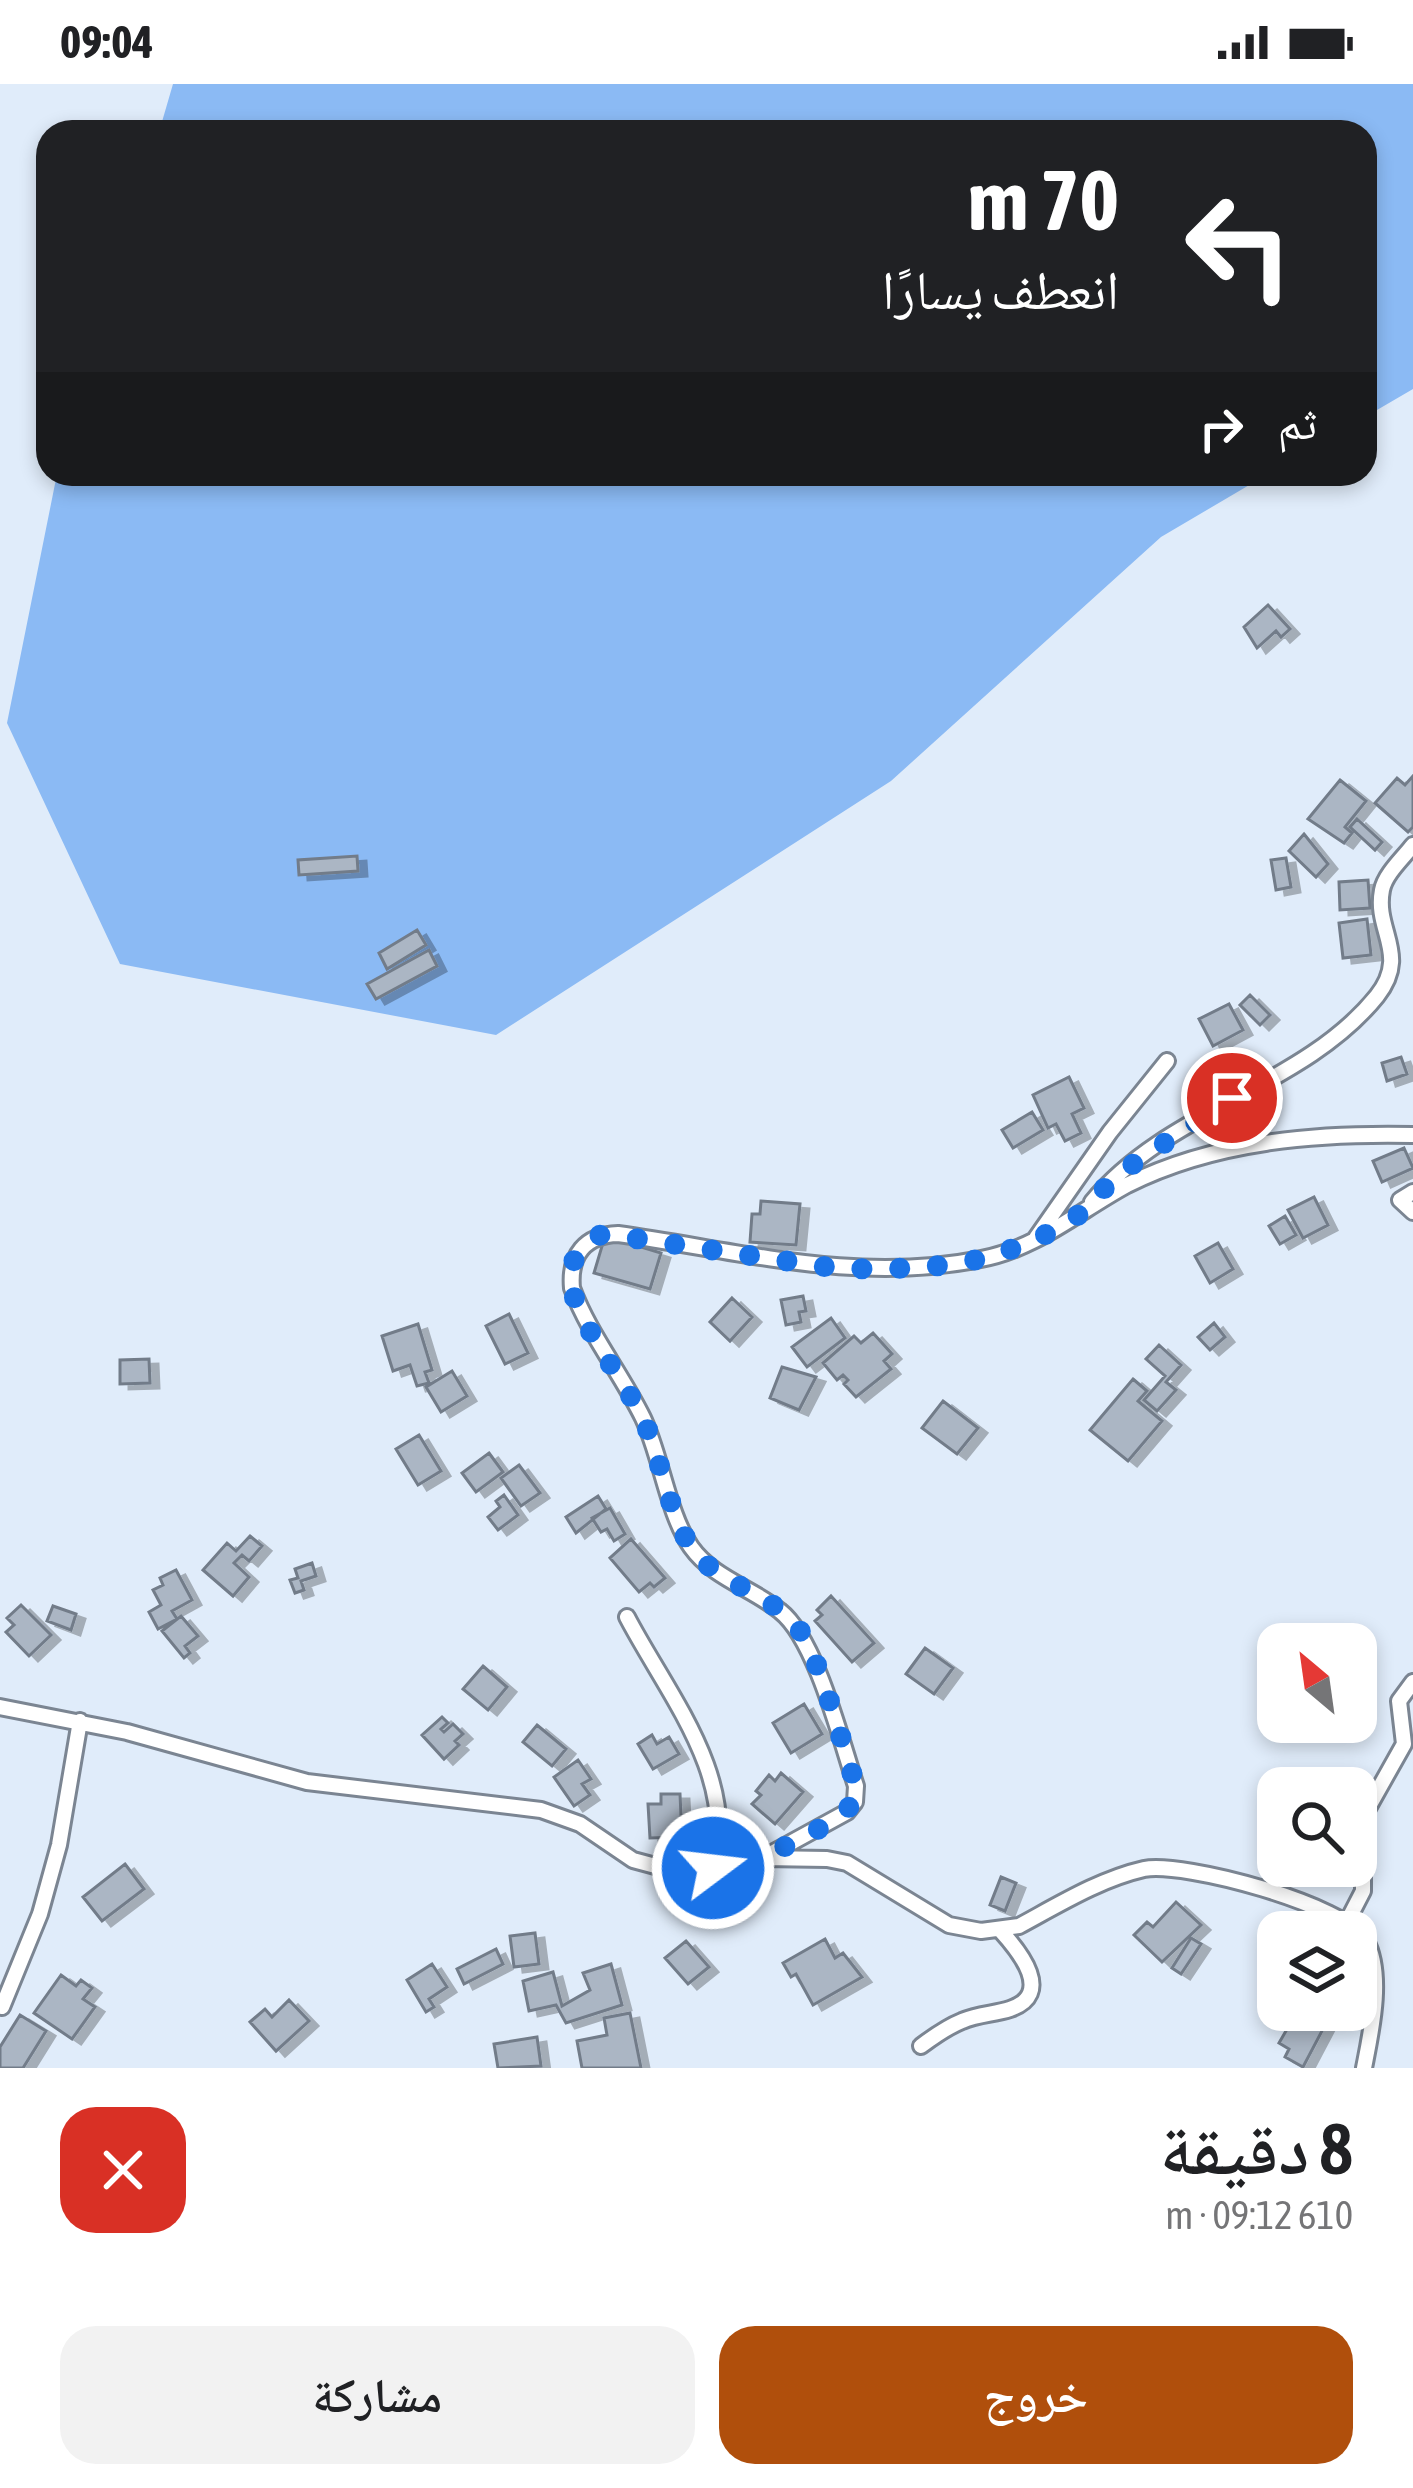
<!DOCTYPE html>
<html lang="ar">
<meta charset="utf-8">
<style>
:root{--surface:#fff;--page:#f2f2f2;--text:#202124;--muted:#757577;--accent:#b04f0c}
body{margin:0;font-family:"Asap Condensed","Noto Naskh Arabic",sans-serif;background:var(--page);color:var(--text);direction:rtl;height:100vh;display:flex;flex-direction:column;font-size:45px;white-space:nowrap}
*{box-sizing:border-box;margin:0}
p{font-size:39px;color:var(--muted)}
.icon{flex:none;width:66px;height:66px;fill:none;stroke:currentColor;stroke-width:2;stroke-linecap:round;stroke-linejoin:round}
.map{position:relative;height:1984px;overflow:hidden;direction:ltr}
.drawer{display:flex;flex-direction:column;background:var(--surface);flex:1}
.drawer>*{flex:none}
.banner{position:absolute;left:36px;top:36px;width:1341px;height:366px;border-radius:36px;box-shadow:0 6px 18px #0003;direction:rtl;background:#202124;color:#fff;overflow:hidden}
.needle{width:78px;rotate:331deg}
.buttons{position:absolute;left:1257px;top:1539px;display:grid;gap:24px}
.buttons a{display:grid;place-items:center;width:120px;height:120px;border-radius:24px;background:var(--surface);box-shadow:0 6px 18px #0003;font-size:60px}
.pin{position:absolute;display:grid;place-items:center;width:102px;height:102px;color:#fff;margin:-51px;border:6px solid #fff;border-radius:50%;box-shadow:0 3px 12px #0007}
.me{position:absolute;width:132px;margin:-66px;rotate:75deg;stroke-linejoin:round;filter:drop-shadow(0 0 9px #0008)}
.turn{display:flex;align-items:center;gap:42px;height:252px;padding:0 60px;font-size:54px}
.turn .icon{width:156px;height:156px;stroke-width:2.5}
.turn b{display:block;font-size:84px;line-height:102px}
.then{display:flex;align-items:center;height:114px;padding:0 60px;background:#0003;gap:24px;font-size:45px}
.round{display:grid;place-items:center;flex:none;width:126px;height:126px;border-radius:36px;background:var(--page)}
.head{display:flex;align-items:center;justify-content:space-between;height:204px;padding:0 60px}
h1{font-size:72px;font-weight:600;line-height:90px}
.cta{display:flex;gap:24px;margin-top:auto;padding:24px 60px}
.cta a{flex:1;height:138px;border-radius:36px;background:var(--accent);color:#fff;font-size:48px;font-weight:600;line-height:138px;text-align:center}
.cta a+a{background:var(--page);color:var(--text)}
.status{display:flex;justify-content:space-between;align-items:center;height:84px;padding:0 60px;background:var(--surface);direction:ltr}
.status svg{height:33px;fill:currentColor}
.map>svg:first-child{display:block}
.forest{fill:#8bbaf4}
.building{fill:#abb6c4;stroke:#727c89;stroke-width:3;filter:url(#shadow)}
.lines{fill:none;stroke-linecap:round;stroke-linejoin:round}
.street-casing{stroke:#7b8592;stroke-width:20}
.street{stroke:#fff;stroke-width:14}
.route{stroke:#1a73e8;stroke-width:21;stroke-dasharray:0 37.8}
</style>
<div class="status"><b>09:04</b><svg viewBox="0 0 49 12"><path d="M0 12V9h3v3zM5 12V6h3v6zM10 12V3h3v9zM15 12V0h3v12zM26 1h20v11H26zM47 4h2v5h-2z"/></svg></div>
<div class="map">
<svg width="1413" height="1984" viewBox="0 0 1413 1984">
<defs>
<filter id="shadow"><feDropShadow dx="9" dy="5" stdDeviation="0" flood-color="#0004"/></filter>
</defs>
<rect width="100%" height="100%" fill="#e0ecfa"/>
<path class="forest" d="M173,0H1413V305L1365,333V48H159Z
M57,390H1268L1161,453L891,697L496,951L120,880L7,639Z"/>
<path class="building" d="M1268,521L1290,545L1281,553L1276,547L1257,564L1244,543Z
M1413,692V743L1408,748L1375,719L1397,694L1405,701Z
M1340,696L1366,717L1345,743L1352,749L1344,759L1308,735Z
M1357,735L1382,758L1375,766L1350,743Z
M1304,750L1328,780L1316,793L1289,767Z
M357,772L358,787L299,791L298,776Z
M1286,774L1291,803L1276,806L1271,776Z
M1368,796L1370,824L1340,826L1339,798Z
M1367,835L1371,871L1343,874L1339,839Z
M417,846L426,861L387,885L379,869Z
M429,866L437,882L376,915L367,900Z
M1250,911L1270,931L1260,941L1240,921Z
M1229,920L1243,946L1213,962L1199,935Z
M1401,973L1407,990L1387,997L1382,979Z
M1069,993L1084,1024L1072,1030L1081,1049L1065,1057L1056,1040L1048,1044L1033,1011Z
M1032,1028L1043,1046L1013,1064L1002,1046Z
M1404,1064L1413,1084L1382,1098L1373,1077Z
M1314,1113L1328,1141L1303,1154L1288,1126Z
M761,1117L800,1120L796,1161L750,1158L752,1130H760Z
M1285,1132L1296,1151L1280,1160L1269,1142Z
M605,1152L661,1169L650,1205L594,1189Z
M1218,1159L1233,1185L1210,1199L1195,1172Z
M803,1212L806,1227L799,1228L801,1238L786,1241L781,1216Z
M732,1214L752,1233L730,1257L710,1238Z
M509,1230L528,1269L505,1280L486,1242Z
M831,1234L845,1254L807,1283L792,1263Z
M1214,1239L1225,1253L1210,1266L1198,1253Z
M418,1240L432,1286L425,1288L429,1299L417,1302L410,1281L393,1287L382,1252Z
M873,1249L892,1270L884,1277L891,1285L856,1313L844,1300L848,1296L843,1291L837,1296L823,1279L854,1252L861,1259Z
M1159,1261L1181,1281L1166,1298L1176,1306L1157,1327L1144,1316L1165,1292L1146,1275Z
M149,1275L150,1299L120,1300V1276Z
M782,1283L816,1293L799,1326L770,1314Z
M452,1287L467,1312L441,1328L426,1303Z
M1133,1295L1147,1307L1138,1317L1162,1337L1128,1377L1090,1346Z
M943,1317L978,1344L957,1370L922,1344Z
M419,1351L441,1387L418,1401L396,1365Z
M489,1369L503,1388L476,1408L462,1389Z
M519,1381L540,1409L521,1422L501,1394Z
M504,1411L518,1431L498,1446L488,1433L500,1423L496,1417Z
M598,1412L606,1425L576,1449L566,1433Z
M610,1424L625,1450L614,1457L607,1445L601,1448L592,1434Z
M250,1452L262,1462L249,1477L242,1471L234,1479L249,1493L233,1512L203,1486L227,1459L236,1467Z
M631,1455L665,1494L654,1503L650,1499L639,1508L610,1474Z
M312,1479L316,1492L301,1497L304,1506L295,1509L290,1496L298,1494L295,1485Z
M176,1486L192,1516L172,1527L177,1535L158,1545L149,1528L161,1521L153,1506L163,1501L160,1494Z
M831,1512L874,1559L852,1578L815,1537L822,1531L817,1526Z
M21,1521L51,1551L29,1572L6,1548L14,1541L7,1534Z
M53,1522L76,1530L71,1546L47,1537Z
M181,1532L198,1552L185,1562L190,1569L184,1574L162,1547Z
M925,1564L953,1584L934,1610L906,1590Z
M483,1582L507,1603L488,1626L463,1605Z
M804,1620L822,1650L791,1669L773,1639Z
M442,1633L448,1639L441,1645L444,1648L453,1640L463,1650L455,1657L459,1661L444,1675L422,1651Z
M537,1641L566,1665L552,1682L523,1658Z
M652,1651L657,1660L669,1653L679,1670L653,1685L638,1660Z
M578,1676L591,1695L582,1700L590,1711L574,1722L554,1693Z
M781,1689L803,1708L775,1740L752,1720L761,1711L756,1707L769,1691L775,1697Z
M661,1710H680L682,1753L650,1754L648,1720H661Z
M125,1780L144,1805L102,1837L83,1813Z
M1001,1793L1016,1799L1005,1827L990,1821Z
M1176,1818L1201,1841L1162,1878L1134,1851L1147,1838L1153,1843Z
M535,1849L539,1880L514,1883L510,1852Z
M1191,1854L1201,1860L1181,1890L1172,1884Z
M825,1855L835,1874L843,1869L862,1893L813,1921L796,1890L791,1893L783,1879Z
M686,1857L709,1883L688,1900L665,1874Z
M496,1865L503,1880L464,1900L457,1885Z
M432,1880L447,1903L429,1915L434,1923L426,1928L407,1896Z
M611,1880L622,1921L566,1939L556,1921L529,1927L523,1897L553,1888L562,1922L590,1906L583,1889Z
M61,1891L76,1902L81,1896L92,1904L83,1915L95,1923L72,1955L34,1929Z
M289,1916L309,1937L276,1967L250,1938L265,1925L272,1933Z
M1298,1926H1333L1303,1983L1285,1973L1289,1965L1279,1959Z
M630,1929L641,1984H582L577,1957L607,1951L604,1934Z
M20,1931L46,1947L23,1984H0V1963Z
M537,1953L541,1982L498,1984L494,1960Z"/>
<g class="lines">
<g class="street-casing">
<path id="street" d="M1413,1108L1400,1116L1413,1128
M1092,1118C1167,1026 1304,1003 1377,912C1410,870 1374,847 1382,806C1385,790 1403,774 1413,761
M1036,1154L1110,1048L1167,977
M627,1533C666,1608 739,1694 713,1783
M0,1623L127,1648L307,1698L541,1726L580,1740L633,1776L674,1787L763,1774L827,1775L847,1779L949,1841L981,1847L1019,1842C1058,1821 1100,1795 1144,1785C1183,1777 1347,1821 1366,1857C1384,1891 1371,1948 1364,1984
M763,1774L847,1728L855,1718L856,1702C841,1657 816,1555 780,1527C752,1504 713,1494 691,1463C668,1430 661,1372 643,1334C621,1289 589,1250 572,1204C569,1171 585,1151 618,1150C741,1167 856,1200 981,1175C1036,1165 1079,1127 1127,1101C1214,1057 1317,1049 1413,1051
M1347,1838L1363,1807V1733L1404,1660L1399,1617L1413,1598
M2,1923L40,1830L59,1761L80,1637
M921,1962C933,1953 947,1943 962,1937C978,1930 995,1930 1010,1925C1054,1910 1020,1868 1001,1847"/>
</g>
<use href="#street" class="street"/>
</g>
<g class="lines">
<path class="route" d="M713,1784L763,1774L832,1738L855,1718L856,1702C842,1659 825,1594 805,1555C781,1509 720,1505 692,1464C669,1432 661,1373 643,1335C626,1298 573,1234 571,1197C570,1175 582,1154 605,1150L841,1185L923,1184L981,1175L1033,1158L1085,1127L1114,1093L1232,1014"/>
</g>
</svg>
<div class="buttons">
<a><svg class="needle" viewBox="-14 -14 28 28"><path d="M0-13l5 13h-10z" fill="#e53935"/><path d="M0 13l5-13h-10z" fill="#757577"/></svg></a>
<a><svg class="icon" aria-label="search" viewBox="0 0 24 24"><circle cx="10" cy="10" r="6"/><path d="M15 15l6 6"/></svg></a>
<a><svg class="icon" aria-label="layers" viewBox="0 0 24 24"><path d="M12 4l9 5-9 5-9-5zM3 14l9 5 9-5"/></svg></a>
</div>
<div class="pin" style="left:1232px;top:1014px;background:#d93025"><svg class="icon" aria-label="arrive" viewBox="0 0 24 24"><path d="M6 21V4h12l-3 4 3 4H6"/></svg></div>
<svg class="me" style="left:713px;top:1784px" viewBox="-20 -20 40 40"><circle r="17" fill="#1a73e8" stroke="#fff" stroke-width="3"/><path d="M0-11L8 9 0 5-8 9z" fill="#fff"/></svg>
<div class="banner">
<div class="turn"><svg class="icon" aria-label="left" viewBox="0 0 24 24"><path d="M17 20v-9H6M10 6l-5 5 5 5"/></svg><div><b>70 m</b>انعطف يسارًا</div></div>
<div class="then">ثم<svg class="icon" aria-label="right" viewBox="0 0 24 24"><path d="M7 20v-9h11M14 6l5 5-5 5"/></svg></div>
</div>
</div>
<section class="drawer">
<div class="head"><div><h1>8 دقيقة</h1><p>610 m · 09:12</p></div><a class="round" style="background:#d93025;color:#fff"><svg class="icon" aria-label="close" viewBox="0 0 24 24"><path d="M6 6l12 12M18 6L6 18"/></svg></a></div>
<div class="cta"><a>خروج</a><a>مشاركة</a></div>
</section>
